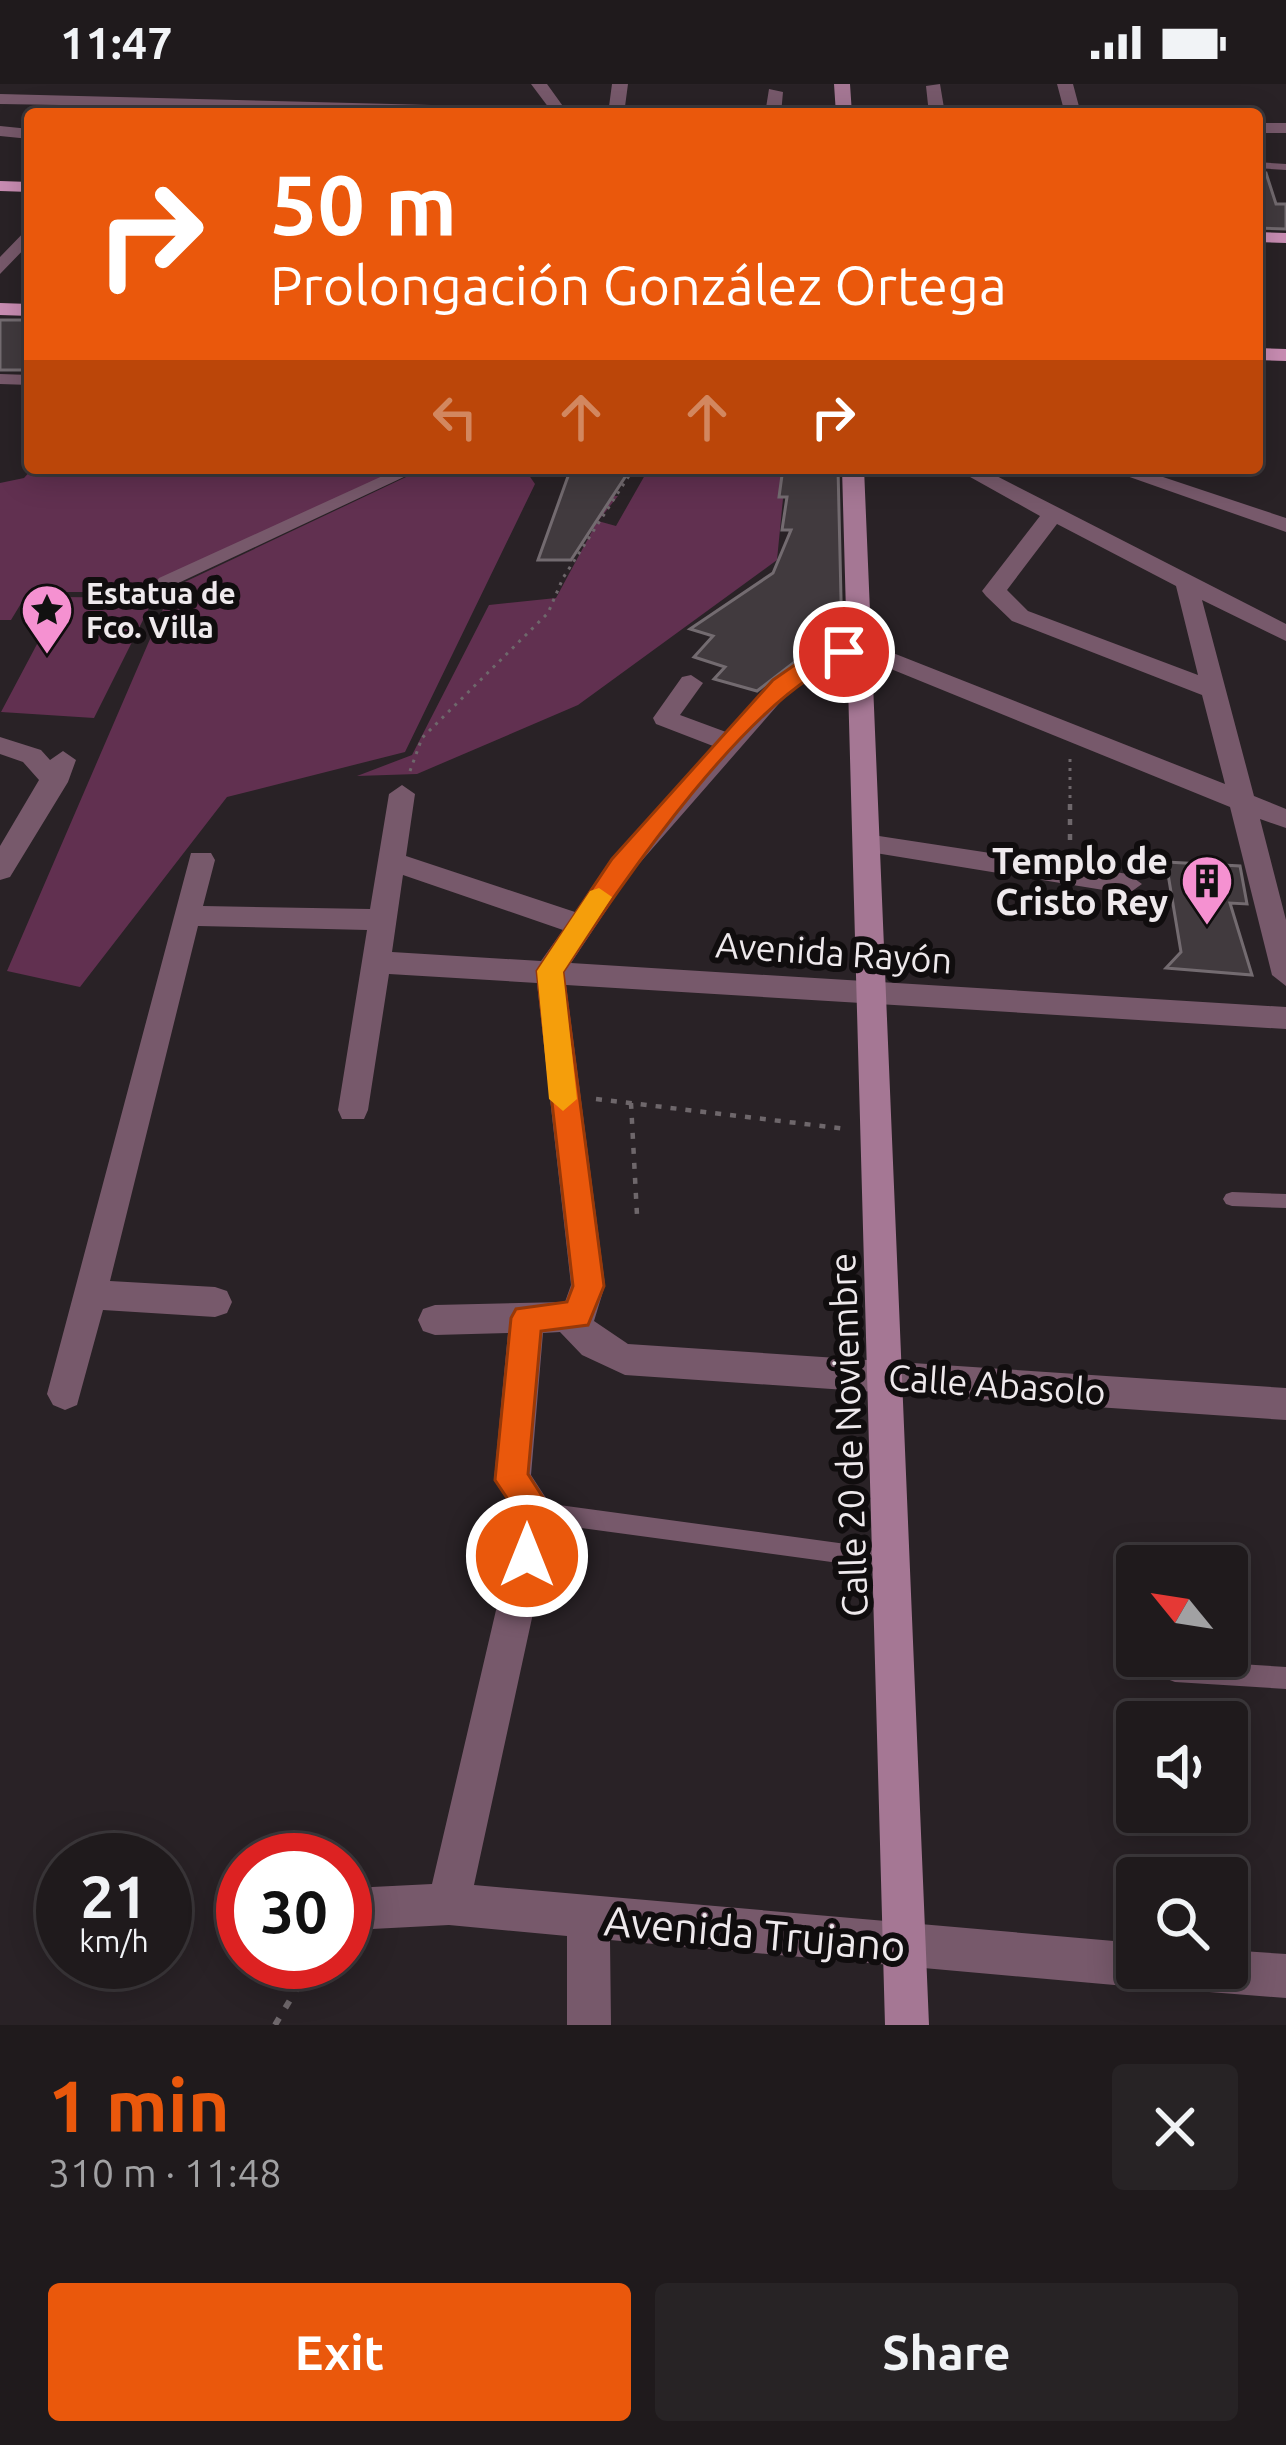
<!DOCTYPE html>
<meta charset="utf-8">
<style>
:root{--surface:#1f1a1c;--page:#272325;--text:#f1f3f6;--muted:#a1a1a3;--line:#3c383b;--accent:#ea580c}
body{margin:0;font-family:Ubuntu,sans-serif;background:var(--page);color:var(--text);height:100vh;display:flex;flex-direction:column;font-size:45px;white-space:nowrap}
*{box-sizing:border-box;margin:0}
p{font-size:39px;color:var(--muted)}
.icon{flex:none;width:66px;height:66px;fill:none;stroke:currentColor;stroke-width:2;stroke-linecap:round;stroke-linejoin:round}
.map{position:relative;height:1941px;overflow:hidden}
.panel{display:flex;flex-direction:column;background:var(--surface);flex:1}
.panel>*{flex:none}
.hud{position:absolute;left:24px;top:24px;width:1239px;height:366px;border-radius:12px;box-shadow:0 6px 30px #0003,0 0 0 3px var(--line);background:#ea580c;color:#fff;overflow:hidden}
.needle{width:78px;rotate:300deg}
.controls{position:absolute;left:1116px;top:1461px;display:grid;gap:24px}
.controls a{display:grid;place-items:center;width:132px;height:132px;border-radius:12px;background:var(--surface);box-shadow:0 6px 30px #0003,0 0 0 3px var(--line);font-size:60px}
.speed{position:absolute;left:36px;top:1749px;display:flex;gap:24px;font-size:60px;font-weight:700;text-align:center}
.speed>*{display:grid;place-content:center;width:156px;height:156px;border-radius:50%;background:var(--surface);box-shadow:0 6px 30px #0003,0 0 0 3px var(--line);line-height:1}
.speed small{font-size:30px;font-weight:400}
.speed .limit{border:18px solid #d22;background:#fff;color:#111}
.pin{position:absolute;display:grid;place-items:center;width:102px;height:102px;color:#fff;margin:-51px;border:6px solid #fff;border-radius:50%;box-shadow:0 3px 12px #0007}
.me{position:absolute;width:132px;margin:-66px;rotate:0deg;stroke-linejoin:round;filter:drop-shadow(0 0 9px #0008)}
.turn{display:flex;align-items:center;gap:42px;height:252px;padding:0 48px;font-size:54px}
.turn .icon{width:156px;height:156px;stroke-width:2.5}
.turn b{display:block;font-size:84px;line-height:102px}
.lanes{display:flex;align-items:center;height:114px;padding:0 48px;background:#0003;justify-content:center;gap:60px;direction:ltr}
.lanes .off{opacity:.35}
.round{display:grid;place-items:center;flex:none;width:126px;height:126px;border-radius:12px;background:var(--page)}
.summary{display:flex;align-items:center;justify-content:space-between;height:204px;padding:0 48px}
h1{font-size:72px;font-weight:700;line-height:90px;color:var(--accent)}
.action{display:flex;gap:24px;margin-top:auto;padding:24px 48px}
.action a{flex:1;height:138px;border-radius:12px;background:var(--accent);color:#fff;font-size:48px;font-weight:700;line-height:138px;text-align:center}
.action a+a{background:var(--page);color:var(--text)}
.status{display:flex;justify-content:space-between;align-items:center;height:84px;padding:0 60px;background:var(--surface);direction:ltr}
.status svg{height:33px;fill:currentColor}
.map>svg:first-child{display:block}
.green{fill:#613050}
.building{fill:#413a3e;stroke:#736b70;stroke-width:3}
.lines{fill:none;stroke-linecap:round;stroke-linejoin:round}
.path-far2{stroke:#6e676b;stroke-width:3;stroke-dasharray:3 6;stroke-linecap:butt}
.path-far1{stroke:#6e676b;stroke-width:4.5;stroke-dasharray:6 9;stroke-linecap:butt}
.path{stroke:#6e676b;stroke-width:6;stroke-dasharray:8 12;stroke-linecap:butt}
.service{fill:#77596b;fill-rule:evenodd}
.pedestrian{fill:#77596b;fill-rule:evenodd}
.minor{fill:#77596b;fill-rule:evenodd}
.tertiary{fill:#77596b;fill-rule:evenodd}
.secondary{fill:#a57794;fill-rule:evenodd}
.primary{fill:#c98db3;fill-rule:evenodd}
.route{fill:#ea580c;stroke:#983908;stroke-width:3}
.slow{fill:#f59e0b}
.labels{text-anchor:middle;dominant-baseline:central;stroke-width:12;stroke-linejoin:round;paint-order:stroke}
.far-poi-label{font-size:30px;font-weight:bold;fill:#eee9ec;stroke:#100d0e;text-anchor:start}
.poi-label{font-size:36px;font-weight:bold;fill:#eee9ec;stroke:#100d0e;text-anchor:end}
.street-label{font-size:36px;fill:#eee9ec;stroke:#100d0e}
.near-street-label{font-size:42px;fill:#eee9ec;stroke:#100d0e}
</style>
<div class="status"><b>11:47</b><svg viewBox="0 0 49 12"><path d="M0 12V9h3v3zM5 12V6h3v6zM10 12V3h3v9zM15 12V0h3v12zM26 1h20v11H26zM47 4h2v5h-2z"/></svg></div>
<div class="map">
<svg width="1286" height="1941" viewBox="0 0 1286 1941">
<rect width="100%" height="100%" fill="#292226"/>
<path class="green" d="M33,384H401L145,508H28L11,536H0V399L24,394Z
M425,384H524L535,400L405,668L227,713L80,903L7,887L172,504Z
M649,384H786L777,476L578,621L417,690L357,692L412,671L489,521L556,514L597,438L565,410L618,412L598,437L616,442Z
M62,513L154,514L94,634L1,628Z"/>
<path class="building" d="M1257,88L1266,89L1276,120H1286V145L1257,144Z
M0,236H30V286H0Z
M571,384H631L571,476H538Z
M783,384H838L842,557L818,560L757,607L714,595L725,583L694,573L713,552L690,545L773,489L791,446H782L787,413H779Z
M1166,778L1240,782L1247,820L1230,819L1252,891L1166,884L1181,868Z"/>
<g class="lines">
<path class="path-far2" d="M1070,675V723
M410,687L422,654L548,529L563,494L634,384"/>
<path class="path-far1" d="M1070,720V766
M596,1015L847,1045
M631,1019L637,1131"/>
<path class="path" d="M275,1941L313,1878"/>
<path class="service" d="M1257,78L1286,80V86L1257,84Z
M1232,1108L1286,1110V1124L1232,1122L1226,1120L1223,1115L1226,1110Z
M537,1418L890,1466L897,1469L900,1476L897,1483L890,1486L537,1438L530,1435L527,1428L530,1421Z
M1175,1576L1286,1583V1605L1175,1598L1167,1595L1164,1587L1167,1579Z"/>
<path class="pedestrian" d="M0,290L30,291V301L0,300Z
M400,384H423L172,502L161,518H147L145,514L159,494Z"/>
<path class="minor" d="M531,0H547L565,25L595,30L0,20V10L549,24Z
M612,0H628L624,30H608Z
M940,0L945,30H929L926,2Z
M1057,0H1073L1081,30H1065Z
M769,5L783,8L781,30H765Z
M0,42L30,45V55L0,52Z
M30,142V159L0,190V173Z
M954,384H981L1286,540V557L1202,516L1254,712L1286,725V744L1260,735L1286,836V902L1272,891L1230,723L859,572L823,583L790,607L631,789L571,879L1286,923V945L566,901L605,1201L594,1237L628,1260L1286,1304V1336L625,1291L582,1271L560,1248L543,1249L531,1391L555,1428L474,1801L1137,1859V1884H1158L1152,1896L1137,1903L610,1856L611,1941H567V1852L449,1841L372,1845L357,1839L351,1824L357,1809L372,1803L432,1800L518,1432L494,1396L508,1249L435,1251L423,1247L418,1236L423,1225L435,1221L565,1218L571,1201L537,899L389,890L368,1026L364,1035H342L338,1026L367,846L198,842L110,1197L215,1203L227,1207L232,1218L227,1229L215,1233L103,1226L77,1321L65,1326L53,1321L47,1310L191,769H211L215,776L203,822L370,825L389,710L402,701L415,710L406,772L575,828L611,775L713,662L656,640L653,634L682,593L691,591L703,599L680,631L726,648C770,597 793,574 860,556L1225,700L1202,611L1012,537L986,512L982,507L1040,432ZM1057,440L1176,502L1198,591L1028,527L1007,506ZM403,791L563,846L541,877L392,868Z
M1104,384H1136L1286,434V448Z
M0,653L41,666L50,676L63,667L76,676L68,698L10,793L0,796V762L39,696L23,678L0,670Z
M866,750L1128,790L1142,800L1128,810L857,766L853,759Z
M1227,1866L1286,1870V1914L1184,1906L1169,1899L1162,1884H1227Z"/>
<path class="tertiary" d="M1257,39H1286V49H1257Z"/>
<path class="secondary" d="M834,0H850L852,30H836Z
M842,384H864L929,1941H885Z"/>
<path class="primary" d="M0,97L30,98V108L0,107Z
M1257,148L1286,149V159L1257,158Z
M0,219L30,220V232L0,231Z
M1257,264L1286,265V277L1257,276Z"/>
</g>
<path class="route" d="M844,562L855,568L852,573C754,602 621,801 563,888L604,1202L588,1241L541,1247L528,1390L553,1429L539,1484L527,1489L515,1484L510,1472L519,1432L495,1396L511,1234L516,1225L567,1218L573,1202L537,887L612,775L773,596L806,573Z"/>
<path class="slow" d="M599,804L612,813L563,888L577,1015L563,1027L549,1015L537,887L590,807Z"/>
<defs>
<g id="sight-pin" transform="scale(2.7)"><path d="M0 17L-7.5 6A9.5 9.5 0 1 1 7.5 6Z" fill="#f591d1" stroke="#100d0e"/><path d="M0-6L1.8-2.2L6-1.7L2.9 1.2L3.7 5.4L0 3.3L-3.7 5.4L-2.9 1.2L-6-1.7L-1.8-2.2Z" fill="#111"/></g>
<g id="building-pin" transform="scale(2.7)"><path d="M0 17L-7.5 6A9.5 9.5 0 1 1 7.5 6Z" fill="#f591d1" stroke="#100d0e"/><path d="M-4-6H4V6H1V3H-1V6H-4ZM-2.5-4.3h1.7v1.8h-1.7ZM.8-4.3h1.7v1.8H.8ZM-2.5-1h1.7V.8h-1.7ZM.8-1h1.7V.8H.8Z" fill="#111"/></g>
</defs>
<g fill-rule="evenodd">
<use href="#sight-pin" x="47" y="526"/>
<use href="#building-pin" x="1207" y="797"/>
</g>
<g class="labels">
<g class="far-poi-label">
<text x="86" y="509">Estatua de<tspan x="86" dy="34">Fco. Villa</tspan></text>
</g>
<g class="poi-label">
<text x="1168" y="776">Templo de<tspan x="1168" dy="41">Cristo Rey</tspan></text>
</g>
<g class="street-label">
<text transform="translate(834 868) rotate(4)">Avenida Rayón</text>
<text transform="translate(997 1300) rotate(4)">Calle Abasolo</text>
<text transform="translate(848 1351) rotate(-92)">Calle 20 de Noviembre</text>
</g>
<g class="near-street-label">
<text transform="translate(755 1849) rotate(5)">Avenida Trujano</text>
</g>
</g>
</svg>
<div class="controls">
<a><svg class="needle" viewBox="-14 -14 28 28"><path d="M0-13l5 13h-10z" fill="#e53935"/><path d="M0 13l5-13h-10z" fill="#a1a1a3"/></svg></a>
<a><svg class="icon" aria-label="sound" viewBox="0 0 24 24"><path d="M4 9h4l5-4v14l-5-4H4zM17 9q2 3 0 6"/></svg></a>
<a><svg class="icon" aria-label="search" viewBox="0 0 24 24"><circle cx="10" cy="10" r="6"/><path d="M15 15l6 6"/></svg></a>
</div>
<div class="speed"><div>21<small>km/h</small></div><div class="limit">30</div></div>
<div class="pin" style="left:844px;top:568px;background:#d93025"><svg class="icon" aria-label="arrive" viewBox="0 0 24 24"><path d="M6 21V4h12l-3 4 3 4H6"/></svg></div>
<svg class="me" style="left:527px;top:1472px" viewBox="-20 -20 40 40"><circle r="17" fill="#ea580c" stroke="#fff" stroke-width="3"/><path d="M0-11L8 9 0 5-8 9z" fill="#fff"/></svg>
<div class="hud">
<div class="turn"><svg class="icon" aria-label="right" viewBox="0 0 24 24"><path d="M7 20v-9h11M14 6l5 5-5 5"/></svg><div><b>50 m</b>Prolongación González Ortega</div></div>
<div class="lanes"><svg class="icon off" aria-label="left" viewBox="0 0 24 24"><path d="M17 20v-9H6M10 6l-5 5 5 5"/></svg><svg class="icon off" aria-label="ahead" viewBox="0 0 24 24"><path d="M12 20V5M6 11l6-6 6 6"/></svg><svg class="icon off" aria-label="ahead" viewBox="0 0 24 24"><path d="M12 20V5M6 11l6-6 6 6"/></svg><svg class="icon" aria-label="right" viewBox="0 0 24 24"><path d="M7 20v-9h11M14 6l5 5-5 5"/></svg></div>
</div>
</div>
<section class="panel">
<div class="summary"><div><h1>1 min</h1><p>310 m · 11:48</p></div><a class="round"><svg class="icon" aria-label="close" viewBox="0 0 24 24"><path d="M6 6l12 12M18 6L6 18"/></svg></a></div>
<div class="action"><a>Exit</a><a>Share</a></div>
</section>
